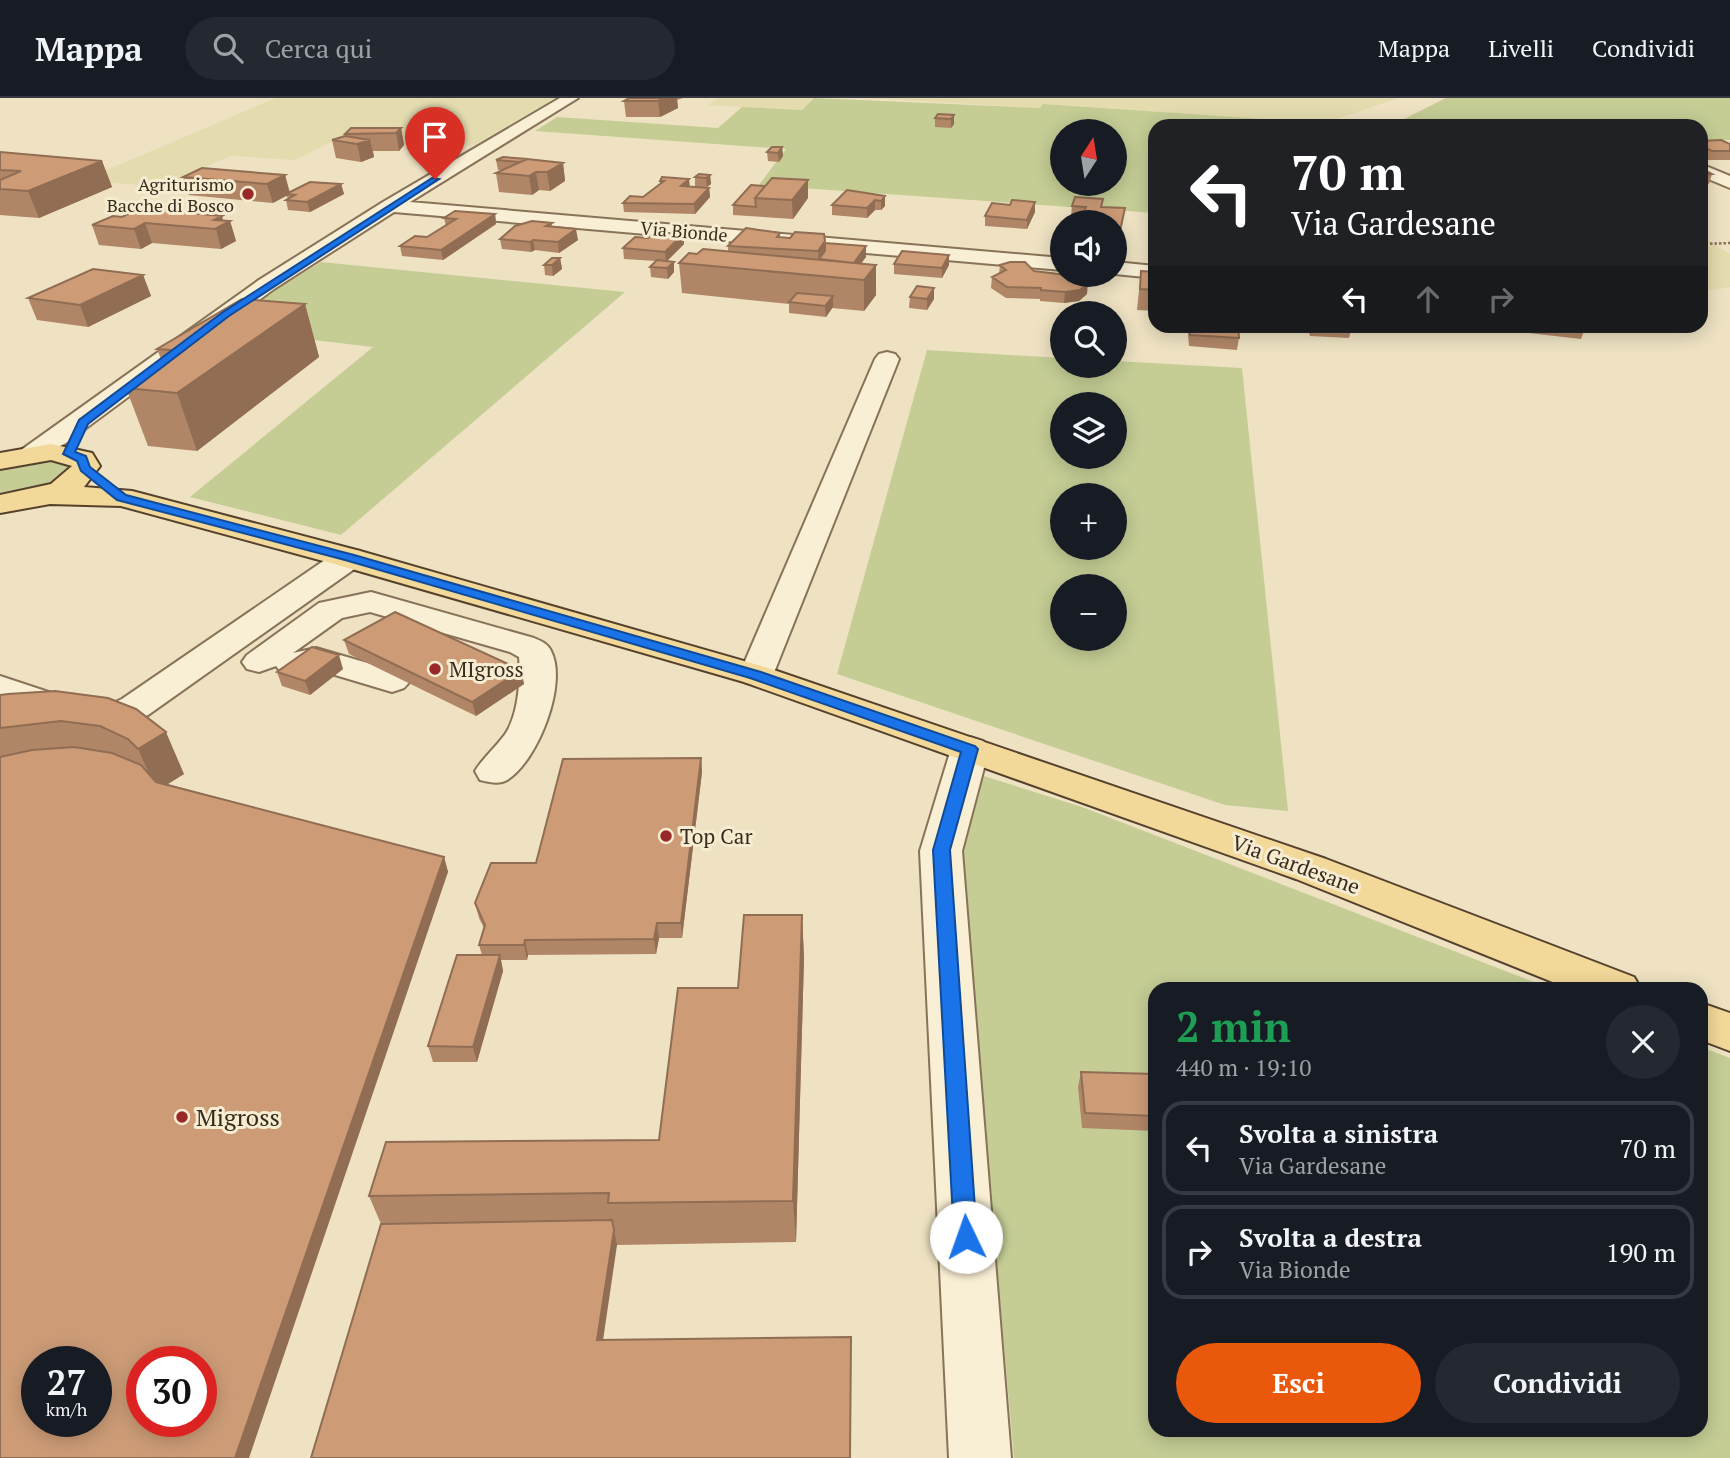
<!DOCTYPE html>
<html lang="it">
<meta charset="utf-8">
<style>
:root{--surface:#171b24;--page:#242831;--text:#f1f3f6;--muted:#9ea1a6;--line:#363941;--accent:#ea580c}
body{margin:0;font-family:"PT Serif",serif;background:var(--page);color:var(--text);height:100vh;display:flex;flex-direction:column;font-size:26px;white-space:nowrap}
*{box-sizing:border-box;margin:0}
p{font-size:23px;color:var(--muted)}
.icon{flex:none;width:38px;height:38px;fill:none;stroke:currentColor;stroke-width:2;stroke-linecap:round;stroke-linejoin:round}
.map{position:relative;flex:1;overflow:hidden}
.details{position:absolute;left:1148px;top:884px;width:560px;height:455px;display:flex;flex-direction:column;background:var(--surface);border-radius:21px;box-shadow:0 4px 18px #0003}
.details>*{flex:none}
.hud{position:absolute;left:1148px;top:21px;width:560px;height:214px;border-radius:21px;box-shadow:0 4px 18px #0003;background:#202124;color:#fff;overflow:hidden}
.needle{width:46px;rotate:12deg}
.tools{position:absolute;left:1050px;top:21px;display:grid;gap:14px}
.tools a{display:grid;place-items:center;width:77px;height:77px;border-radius:50%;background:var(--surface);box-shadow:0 4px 18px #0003;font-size:35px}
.speed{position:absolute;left:21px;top:1248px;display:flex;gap:14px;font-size:35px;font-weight:700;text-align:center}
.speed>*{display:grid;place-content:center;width:91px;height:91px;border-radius:50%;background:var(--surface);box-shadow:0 4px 18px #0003;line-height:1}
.speed small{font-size:18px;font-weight:400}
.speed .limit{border:10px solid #d22;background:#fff;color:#111}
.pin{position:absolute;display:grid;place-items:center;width:60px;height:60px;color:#fff;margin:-72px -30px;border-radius:50% 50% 50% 0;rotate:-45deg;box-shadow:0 0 7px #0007}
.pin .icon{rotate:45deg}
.me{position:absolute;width:77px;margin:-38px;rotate:357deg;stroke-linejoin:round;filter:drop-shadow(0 0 5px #0008)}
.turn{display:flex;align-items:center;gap:24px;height:147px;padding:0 28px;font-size:32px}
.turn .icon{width:91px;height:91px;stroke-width:2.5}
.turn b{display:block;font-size:49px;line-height:60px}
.lanes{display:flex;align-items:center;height:66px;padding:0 28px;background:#0003;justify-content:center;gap:35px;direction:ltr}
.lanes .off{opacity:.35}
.round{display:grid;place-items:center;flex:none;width:74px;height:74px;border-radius:37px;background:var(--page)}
.headline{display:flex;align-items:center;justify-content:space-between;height:119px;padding:0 28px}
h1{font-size:42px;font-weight:800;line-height:52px;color:#1e9e55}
.button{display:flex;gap:14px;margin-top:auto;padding:14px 28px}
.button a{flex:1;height:80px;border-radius:42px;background:var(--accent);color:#fff;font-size:28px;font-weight:800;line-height:80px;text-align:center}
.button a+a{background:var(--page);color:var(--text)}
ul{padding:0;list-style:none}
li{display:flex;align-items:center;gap:21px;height:94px;margin:0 14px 10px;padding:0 14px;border:4px solid var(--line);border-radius:21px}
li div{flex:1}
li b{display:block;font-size:26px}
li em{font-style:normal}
header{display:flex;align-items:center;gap:42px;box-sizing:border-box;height:98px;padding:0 35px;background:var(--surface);border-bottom:2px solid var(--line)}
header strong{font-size:33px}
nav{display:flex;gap:38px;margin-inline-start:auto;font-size:24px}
.search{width:490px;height:63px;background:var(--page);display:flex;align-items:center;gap:18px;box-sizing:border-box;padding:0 24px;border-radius:38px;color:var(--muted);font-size:26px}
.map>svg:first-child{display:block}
.farmland{fill:#e4dcaf}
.green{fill:#c5cd95;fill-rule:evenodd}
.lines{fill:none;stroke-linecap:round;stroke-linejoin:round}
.minor-casing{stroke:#887359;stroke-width:4}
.major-casing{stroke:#56412d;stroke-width:4}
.path{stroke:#887359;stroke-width:2.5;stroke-dasharray:2.5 2;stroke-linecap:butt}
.minor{fill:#f9efd5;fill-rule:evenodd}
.major{fill:#f2d899;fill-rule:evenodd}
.wall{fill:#b08666}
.shaded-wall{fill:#906d53}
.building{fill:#cd9c77;stroke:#906d53;stroke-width:2;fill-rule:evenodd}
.route{fill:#1a73e8;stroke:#114b97;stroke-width:2}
.poi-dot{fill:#982928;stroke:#f6ecd1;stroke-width:2.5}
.labels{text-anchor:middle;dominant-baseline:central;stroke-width:6;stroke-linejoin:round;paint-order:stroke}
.far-poi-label{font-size:18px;fill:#382b1d;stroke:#f6ecd1;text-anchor:end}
.far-street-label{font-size:18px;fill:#382b1d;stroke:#f6ecd1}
.poi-label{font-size:21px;fill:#382b1d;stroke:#f6ecd1;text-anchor:start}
.street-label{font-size:21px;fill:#382b1d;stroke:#f6ecd1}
.near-poi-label{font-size:24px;fill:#382b1d;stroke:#f6ecd1;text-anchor:start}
</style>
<header>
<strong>Mappa</strong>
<div class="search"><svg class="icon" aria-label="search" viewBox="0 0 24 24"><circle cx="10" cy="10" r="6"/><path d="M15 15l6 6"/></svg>Cerca qui</div>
<nav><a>Mappa</a><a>Livelli</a><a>Condividi</a></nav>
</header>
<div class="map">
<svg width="1730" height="1360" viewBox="0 0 1730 1360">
<rect width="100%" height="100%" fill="#eee2c2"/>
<path class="farmland" d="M276,0H556L472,48L342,39L295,62L230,58L160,89L83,82Z
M718,0H814L802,12L708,7Z
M865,0H1399L1324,25L1044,6L1040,10Z
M1701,138L1730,156V189L1701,194Z"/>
<path class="green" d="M814,0L1040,10L1043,6L1324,25L1319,28H1155V115L759,87L786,51L535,33L557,19L718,30L742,9L802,12ZM1062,33H1115V86H1062Z
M1446,0H1730V42L1701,43V28H1390Z
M321,164L625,194L341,437L190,399L373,249L245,234L235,217Z
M927,252L1062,260V268H1115V263L1242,270L1288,713L1225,707L837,576ZM1115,306V359H1062V306ZM1062,397H1115V450H1062ZM1115,488V541H1062V488Z
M42,359L64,363L70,373L57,386L0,399V368Z
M952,668L1082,709L1552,891H1155V1332H1701V949L1730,960V1360H1014Z"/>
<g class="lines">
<g class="minor-casing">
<path id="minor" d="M560,0H578L410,104L1062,160V172L394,114L274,191L66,345L31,363L21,361L17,355L259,182L383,104Z
M1701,66L1730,78V90L1701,78Z
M1115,164L1155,168V180L1115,176Z
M887,254L895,256L899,261L773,577L768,584L756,587L744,584L739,577L875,261L879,256Z
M349,451L360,453L364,460L360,467L148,617C128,626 111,637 89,632L0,601V578L100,611L122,601L338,453Z
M371,494L534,540C541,543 548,546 551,553C568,585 538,663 507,682C499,687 489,684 480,682L475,673C483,660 494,651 503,639C518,621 521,582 519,559L510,554L370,514L342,520L293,555L316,550L388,571L397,569L409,572L414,579L404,590L392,594L315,571L292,576L280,573L276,568L259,574L247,571L242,564L247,557L319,505Z
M970,639L983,643L989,651L962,753L1011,1360H949L920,753L951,651L957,643Z"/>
</g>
<g class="major-casing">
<path id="major" d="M51,346L92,355L100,368L84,389L132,393L360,453L768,570L1326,761L1634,879L1641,891H1570L1296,781L744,584L338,467L121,408L50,406L0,415V397L51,386L72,368L51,362L0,371V355Z
M1701,905L1730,915V953L1701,942Z"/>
</g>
<path class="path" d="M1701,146L1730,145"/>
<use href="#minor" class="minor"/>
<use href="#major" class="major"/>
</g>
<path class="wall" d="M629,0H683L677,2L678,10L660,19H626L624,3Z
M954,17V26L951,30L935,29V20Z
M401,30L404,47L399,53H373L374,59L361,64L336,60L332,42L346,38L345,36Z
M1701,43L1730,46V62H1708L1701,59Z
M782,49L783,58L779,64L768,63L767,54Z
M0,54L102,63L112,89L39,120L0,117Z
M496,62H528L563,65L565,83L550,93L539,92L532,97L499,94L496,75L503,72H498Z
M1701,72L1712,76L1709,86H1701Z
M285,77L290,95L341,86L344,96L310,114L288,112L286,102L288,101L286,97L273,105L189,97L183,79Z
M710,77L711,86L707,89H695V79Z
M660,83L689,89L709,90L710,99L695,116L624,114L623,105L643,99L660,86Z
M751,87L808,100L793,121L733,117V107Z
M885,98V108L881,112H875L867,120L832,117V107Z
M1035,104V114L1027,131L985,128V118L1010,107Z
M1072,108L1125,110L1119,143H1115V124L1083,119L1071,118Z
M495,116L496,126L443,162L402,158L400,148L427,139L446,128L444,120Z
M222,118L223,123H230L236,143L221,151L152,145L141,151L99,147L92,127L122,119Z
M552,125V129L578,142L559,155L535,152L531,154L502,151L500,141Z
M780,135V139L825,145L866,159L861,165L876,167V197L864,213L832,210L826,219L789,215V206L682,195L679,165L697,156L728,153V148Z
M683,136L684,146L667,163L674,164V174L668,181L651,179L650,169L656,163L624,161L623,150Z
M949,157V167L942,180L894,176V166Z
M560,160L562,171L553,178L545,177L544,167Z
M1000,167L1034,173L1087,196L1079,203L1064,205L1040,203V201L1006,200L991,190L992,179L999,176Z
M1141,173L1155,174V213L1137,212Z
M143,177L151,198L88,229L37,222L28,200Z
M910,199L934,201L927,212L909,210Z
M305,206L319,259L197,353L148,348L126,290L163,266L157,251Z
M1190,228L1239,240L1237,252L1189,248L1188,236Z
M1308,228H1351L1352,229L1349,240L1310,238L1308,231Z
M1493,228H1586L1581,241L1493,231Z
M344,542L521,572L524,586L476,618L349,556Z
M343,571L310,597L282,588L277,574Z
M0,597L136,611L184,676L167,686L444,759L448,774L0,1360Z
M701,660L702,674L682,840H659L656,856L528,857L527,862H501L503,873L477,964H433L428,948L482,857L479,847L484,830L479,820L475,805Z
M802,817L804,860L796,1144L617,1147L381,1126L369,1098L659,1042L738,890Z
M1081,974L1155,976V1033L1082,1030L1078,989Z"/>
<path class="shaded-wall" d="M664,0H677L678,10L660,19L658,3Z
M954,17V26L951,30V21Z
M401,30L404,47L399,53L396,35Z
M370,42L374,59L361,64L357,46Z
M782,49L783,58L779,64L778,55Z
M102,63L112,89L39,120L28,93Z
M563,65L565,83L550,93L547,74Z
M536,74L539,92L532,97L529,78Z
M285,77L290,96L273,105L267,86Z
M710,77L711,86L707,89L706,80Z
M689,81L690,90L681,88Z
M808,82V100L793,121L792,102Z
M341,86L344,96L310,114L307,104Z
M709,90L710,99L695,116L694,106Z
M885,98V108L881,112V103Z
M875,102V112L867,120V110Z
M1035,104V114L1027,131V122Z
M495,116L496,126L443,162L441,152Z
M222,118L224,127L230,123L236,143L221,151L214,122Z
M145,125L152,145L141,151L134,131Z
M576,131L578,142L559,155L558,144Z
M683,136L684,146L666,164L665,154Z
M533,142L535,152L531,154L530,144Z
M825,143L826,163L819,166L818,153Z
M866,148V159L851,179V168Z
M949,157V167L942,180V170Z
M560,160L562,171L553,178L552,167Z
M674,164V174L668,181L667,170Z
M876,167V197L864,213V182Z
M143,177L151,198L88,229L80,207Z
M1088,185L1087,196L1079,203L1064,205L1065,194Z
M934,190V201L927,212V201Z
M833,198V209L826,219L825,208Z
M305,206L319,259L197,353L177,295Z
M339,557L343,571L310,597L305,583Z
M521,572L524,586L476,618L472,604Z
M166,634L184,676L157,693L138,651Z
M701,660L702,674L682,840L681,825Z
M444,759L448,774L249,1360H235Z
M802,817L804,860L796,1144L793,1103Z
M657,825L659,840L656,856L654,841Z
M525,842L528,857L527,862L524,847Z
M500,857L503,873L477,964L473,949Z
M614,1132L617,1147L601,1256L597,1242Z"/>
<path class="building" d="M629,0H664L658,3H624Z
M938,16L954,17L951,21L935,20Z
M351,30H401L396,35L345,36Z
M345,38L370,42L357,46L332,42Z
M1721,42L1730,46V53H1712L1701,48V43Z
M772,49H782L778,55L767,54Z
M0,54L102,63L28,93L0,91V82L21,73L0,72Z
M503,59L528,61L520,64L496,62Z
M527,61L563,65L547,74H536L529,78L496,75Z
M202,70L285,77L267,86L183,79Z
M1701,72H1704L1712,76L1701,77Z
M699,76L710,77L706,80L695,79Z
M662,79L689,81L681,88L709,90L694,106L623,105L630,98L643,99L664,83H660Z
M772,80L808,82L792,102L755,100Z
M310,84L341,86L307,104L286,102L295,97L286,96Z
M751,87L765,88L755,100L756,109L733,107Z
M847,92L885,98L881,103L875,102L867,110L832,107Z
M1075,99L1103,101L1101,109L1125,110L1120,133L1115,132V124H1081L1086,109L1072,108Z
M1012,102L1035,104L1027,122L985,118L992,105L1010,107Z
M146,107L178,110L170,113L222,118L214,122L230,123L215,131L145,125L134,131L92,127L113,118L122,119Z
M455,113L495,116L441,152L400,148L415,138L427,139L456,121L444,120Z
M532,123L552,125L546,128L576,131L558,144L533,142L530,144L500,141L515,128Z
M746,130L780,135L777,139L790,140L795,134L824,136L825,143L818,153L728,148Z
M655,134L683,136L665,154L623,150L635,139L648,140Z
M825,145L866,148L854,165L819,161L825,153Z
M703,151L876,167L864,182L679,165L689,155L697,156Z
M902,153L949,157L942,170L894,166Z
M552,160H560L552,167H544Z
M657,162L674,164L667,170L650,169Z
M1010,164H1025L1034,173L1067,177L1084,181L1088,185L1080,192L1065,194L1041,192V190L1007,189L992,179L1006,172L1000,167Z
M93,171L143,177L80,207L28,200Z
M1141,173L1155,174V192L1140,191Z
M917,188L934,190L927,201L910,199Z
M797,195L833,198L825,208L789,204Z
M242,201L305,206L177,295L126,290L183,253L157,251Z
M1190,228H1238L1239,240L1190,237Z
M395,514L521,572L472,604L344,542Z
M312,549L339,557L305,583L277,574Z
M55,593L108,600L136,611L166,634L138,651L128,641L100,628L61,623L0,630V597L8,596Z
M74,649L112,655L141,667L156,684L444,759L235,1360H0V659L32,652ZM37,1264H96V1323H37ZM142,1264H201V1323H142Z
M701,660L681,825H657L654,841L525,842L524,847H479L485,827L475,805L491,765H536L563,661Z
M744,817H802L793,1103L608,1105L609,1095L369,1098L386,1044L659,1042L678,890H738Z
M457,857H500L473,949L428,948Z
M1081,974L1155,976V1018L1085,1015Z
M612,1122L614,1132L597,1242L851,1239L850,1360H311L381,1126Z"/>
<path class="route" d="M432,80L439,81L229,218L88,326L75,354L86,358L90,369L126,397L354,457L761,574L975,648L978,651L950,752L977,1139L974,1146L966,1149L958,1146L954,1139L933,752L961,654L750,580L345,462L117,402L81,373L77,363L63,356L79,322L223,214Z"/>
<g class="poi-dot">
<circle cx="248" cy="96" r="7"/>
<circle cx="435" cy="571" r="7"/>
<circle cx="666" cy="738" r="7"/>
<circle cx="182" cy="1019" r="7"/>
</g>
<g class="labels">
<g class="far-poi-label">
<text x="234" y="86">Agriturismo<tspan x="234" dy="21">Bacche di Bosco</tspan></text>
</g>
<g class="far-street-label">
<text transform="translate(684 133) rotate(5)">Via Bionde</text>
</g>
<g class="poi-label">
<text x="449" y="571">MIgross</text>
<text x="680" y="738">Top Car</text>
</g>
<g class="street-label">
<text transform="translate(1296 766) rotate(20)">Via Gardesane</text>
</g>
<g class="near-poi-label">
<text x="196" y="1019">Migross</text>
</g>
</g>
</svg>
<div class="tools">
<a><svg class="needle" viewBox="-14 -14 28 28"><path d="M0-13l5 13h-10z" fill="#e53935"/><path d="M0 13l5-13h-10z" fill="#9ea1a6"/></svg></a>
<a><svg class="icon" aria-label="sound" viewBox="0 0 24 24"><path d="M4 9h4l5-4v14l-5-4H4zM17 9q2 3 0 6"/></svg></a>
<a><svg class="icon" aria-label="search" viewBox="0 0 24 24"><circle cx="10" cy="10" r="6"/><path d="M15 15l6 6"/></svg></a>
<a><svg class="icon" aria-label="layers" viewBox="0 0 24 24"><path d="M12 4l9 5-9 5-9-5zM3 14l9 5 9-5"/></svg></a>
<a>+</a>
<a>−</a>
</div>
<div class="speed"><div>27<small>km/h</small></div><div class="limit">30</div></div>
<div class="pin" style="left:435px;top:81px;background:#d93025"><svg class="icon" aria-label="arrive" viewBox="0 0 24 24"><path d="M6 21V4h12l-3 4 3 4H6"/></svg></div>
<svg class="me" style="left:966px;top:1139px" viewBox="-20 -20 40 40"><circle r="19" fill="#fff"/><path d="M0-13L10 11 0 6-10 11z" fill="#1a73e8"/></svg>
<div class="hud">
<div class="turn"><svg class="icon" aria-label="left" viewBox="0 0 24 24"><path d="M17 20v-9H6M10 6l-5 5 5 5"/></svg><div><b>70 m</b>Via Gardesane</div></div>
<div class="lanes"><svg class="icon" aria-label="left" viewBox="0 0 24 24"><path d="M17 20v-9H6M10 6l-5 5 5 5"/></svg><svg class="icon off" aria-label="ahead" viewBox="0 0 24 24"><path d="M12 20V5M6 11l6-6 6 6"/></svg><svg class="icon off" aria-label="right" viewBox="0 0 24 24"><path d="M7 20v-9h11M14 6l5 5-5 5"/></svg></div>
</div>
<section class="details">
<div class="headline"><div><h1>2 min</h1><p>440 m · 19:10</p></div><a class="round"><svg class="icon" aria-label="close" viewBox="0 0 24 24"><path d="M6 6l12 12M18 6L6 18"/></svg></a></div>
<ul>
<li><svg class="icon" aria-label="left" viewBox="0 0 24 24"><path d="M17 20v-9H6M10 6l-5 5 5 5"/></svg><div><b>Svolta a sinistra</b><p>Via Gardesane</p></div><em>70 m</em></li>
<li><svg class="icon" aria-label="right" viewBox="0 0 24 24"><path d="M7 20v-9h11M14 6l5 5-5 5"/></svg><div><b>Svolta a destra</b><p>Via Bionde</p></div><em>190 m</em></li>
</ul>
<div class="button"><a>Esci</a><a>Condividi</a></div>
</section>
</div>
